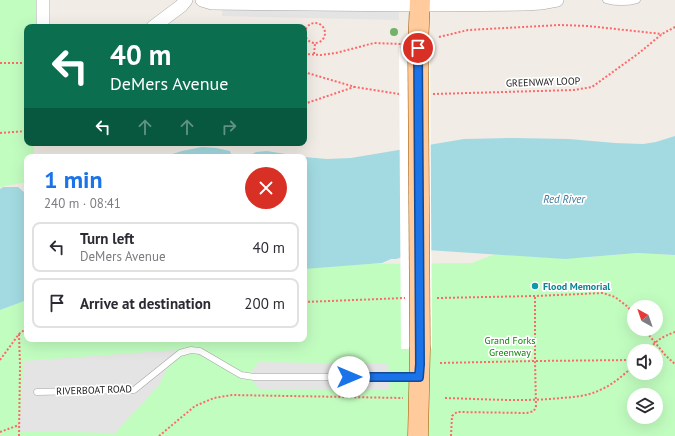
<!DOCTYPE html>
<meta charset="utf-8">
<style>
:root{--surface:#fff;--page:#f7f7f7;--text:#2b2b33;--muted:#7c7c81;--line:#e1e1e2;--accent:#1a73e8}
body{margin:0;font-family:"PT Sans",sans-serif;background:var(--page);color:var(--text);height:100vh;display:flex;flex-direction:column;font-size:15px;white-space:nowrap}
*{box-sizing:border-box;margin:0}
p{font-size:13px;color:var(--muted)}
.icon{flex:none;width:22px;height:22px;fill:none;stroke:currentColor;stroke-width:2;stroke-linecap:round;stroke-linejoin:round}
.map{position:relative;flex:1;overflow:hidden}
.details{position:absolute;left:24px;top:154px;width:283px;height:188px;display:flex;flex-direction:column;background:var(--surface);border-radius:8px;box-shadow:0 4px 16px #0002}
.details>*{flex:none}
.guide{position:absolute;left:24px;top:24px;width:283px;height:122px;border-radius:8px;box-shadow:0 4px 16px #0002;background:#0b6e4f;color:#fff;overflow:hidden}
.needle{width:26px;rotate:320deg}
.buttons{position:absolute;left:627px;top:300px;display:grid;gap:8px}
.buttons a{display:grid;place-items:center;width:36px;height:36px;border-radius:50%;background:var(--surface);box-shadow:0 4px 16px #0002;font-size:20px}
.pin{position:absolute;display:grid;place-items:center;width:34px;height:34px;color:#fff;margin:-17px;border:2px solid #fff;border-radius:50%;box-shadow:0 1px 4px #0007}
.me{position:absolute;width:44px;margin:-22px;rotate:90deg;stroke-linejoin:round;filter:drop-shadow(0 0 3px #0008)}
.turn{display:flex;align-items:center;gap:14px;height:84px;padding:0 20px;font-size:18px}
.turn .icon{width:52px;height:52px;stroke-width:2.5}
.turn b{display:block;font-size:28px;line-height:34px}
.lanes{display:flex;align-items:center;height:38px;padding:0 20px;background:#0003;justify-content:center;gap:20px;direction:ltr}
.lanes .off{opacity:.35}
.round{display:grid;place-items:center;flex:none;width:42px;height:42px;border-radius:21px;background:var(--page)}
.overview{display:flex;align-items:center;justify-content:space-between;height:68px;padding:0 20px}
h1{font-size:24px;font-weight:600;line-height:30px;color:var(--accent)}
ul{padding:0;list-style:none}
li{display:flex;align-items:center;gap:12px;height:50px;margin:0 8px 6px;padding:0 12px;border:2px solid var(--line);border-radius:8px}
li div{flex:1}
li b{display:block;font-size:15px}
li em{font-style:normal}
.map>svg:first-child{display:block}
.park{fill:#c2fdc0;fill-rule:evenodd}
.parking{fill:#e4e4e4}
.water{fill:#a3dae1}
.pier{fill:#fff}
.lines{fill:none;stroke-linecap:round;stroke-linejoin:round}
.lane-casing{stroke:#a7a7a7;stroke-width:7}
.street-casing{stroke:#a7a7a7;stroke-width:14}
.primary-casing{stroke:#9b5700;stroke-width:21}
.path{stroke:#ff6869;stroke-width:2;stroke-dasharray:2 2;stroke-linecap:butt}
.lane{stroke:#fff;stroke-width:6}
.street{stroke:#fff;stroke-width:13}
.primary{stroke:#ffca9c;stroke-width:20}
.primary-bridge-casing{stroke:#9b5700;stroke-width:21;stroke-linecap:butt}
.primary-bridge{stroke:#ffca9c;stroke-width:20}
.tree{fill:#70b469}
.route-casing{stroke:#114b97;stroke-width:10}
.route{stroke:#1a73e8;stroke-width:7}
.culture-dot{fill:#0f9aa8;stroke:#fff;stroke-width:1.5}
.labels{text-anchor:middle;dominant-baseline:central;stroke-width:3.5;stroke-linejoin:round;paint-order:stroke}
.street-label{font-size:10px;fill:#202020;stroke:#fff}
.culture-label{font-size:10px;font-weight:bold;fill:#0d838f;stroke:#fff;text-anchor:start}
.park-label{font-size:10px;fill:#078704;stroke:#fff}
.water-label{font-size:11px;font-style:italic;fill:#3d789d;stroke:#fff}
</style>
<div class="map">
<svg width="675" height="436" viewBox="0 0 675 436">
<rect width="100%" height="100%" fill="#f1ece5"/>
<path class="park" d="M0,0H41L39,27H27V143H34V157H27V182L0,187Z
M637,253L675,255V436H0V310L27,300V339H304V267L367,264L472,263L495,254L579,258ZM634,307H656V329H634ZM634,351H656V373H634ZM634,395H656V417H634Z"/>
<path class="parking" d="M223,0H399V20L222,16Z
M176,350L159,385L115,433L19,431L24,361Z
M259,362L388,364L390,390H260L253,382L252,370Z"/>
<path class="water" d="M675,136V255L637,253L565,259L427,250L396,259H391L382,263L304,269V157L327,159L351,158L464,139L513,138L569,139L615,143L643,144L656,142Z
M202,147L216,148L230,151L231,154L228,157H163L182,151Z
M267,151L304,157H247L256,152Z
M3,187H18L24,192H27V300L0,310V189Z"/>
<path class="pier" d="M399,48H430L432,349H401Z"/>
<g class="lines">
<g class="lane-casing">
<path id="lane" d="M606,0C617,3 626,3 637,0
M37,392L134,390L180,353L191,350L200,351L241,375L254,377H417"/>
</g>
<g class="street-casing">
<path id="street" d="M202,0L212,3L420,5L525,4L541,3L557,0
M43,27V0
M153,27L181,6L186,0"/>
</g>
<g class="primary-casing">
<path id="primary" d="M418,48L420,0
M418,436L420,349"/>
</g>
<path class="path" d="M305 33a10 10 0 1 1 20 0a10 10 0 1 1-20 0Z
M439,37L468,30L560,25L588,26L662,34
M304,54L321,55L336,53L374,43L402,44
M314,54L315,44
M0,63H27
M304,72L355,87L399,94
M433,94L574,90L592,87L639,53L662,34L675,27
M304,104L354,87
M0,133L27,131
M437,298L535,296L603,293L615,297L628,307L634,315
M304,302L405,298
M644,329L666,356L675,364
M648,351C656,340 662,337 675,332
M0,360L19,334L27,328
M440,363L535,361L634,360
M445,398C484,399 523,402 561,398C575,397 589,396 602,389C614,384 624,374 634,366
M0,432L19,425
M19,436L20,366L19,334
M159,436L195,406L214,398L232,395L403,398
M451,436L452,416L457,412L527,413L534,411L536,406L535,361V296"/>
<use href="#lane" class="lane"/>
<use href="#street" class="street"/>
<use href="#primary" class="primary"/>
<g class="primary-bridge-casing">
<path id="primary-bridge" d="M418,48L420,349"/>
</g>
<use href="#primary-bridge" class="primary-bridge"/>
</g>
<circle class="tree" cx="394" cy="32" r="4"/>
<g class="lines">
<g class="route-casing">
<path id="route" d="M349,377H419L420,364L418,48"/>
</g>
<use href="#route" class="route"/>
</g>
<circle class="culture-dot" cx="535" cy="286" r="4"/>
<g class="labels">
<g class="street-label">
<text transform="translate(543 82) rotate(-2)">GREENWAY LOOP</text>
<text transform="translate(94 390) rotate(-2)">RIVERBOAT ROAD</text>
</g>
<g class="culture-label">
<text x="543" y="286">Flood Memorial</text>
</g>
<g class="park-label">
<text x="510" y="340">Grand Forks<tspan x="510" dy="12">Greenway</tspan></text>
</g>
<g class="water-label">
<text x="564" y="199">Red River</text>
</g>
</g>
</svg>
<div class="buttons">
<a><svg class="needle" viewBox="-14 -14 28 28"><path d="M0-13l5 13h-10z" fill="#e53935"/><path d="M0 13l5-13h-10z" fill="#7c7c81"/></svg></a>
<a><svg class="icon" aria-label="sound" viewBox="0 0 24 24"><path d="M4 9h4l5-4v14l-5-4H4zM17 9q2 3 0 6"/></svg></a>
<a><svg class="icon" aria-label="layers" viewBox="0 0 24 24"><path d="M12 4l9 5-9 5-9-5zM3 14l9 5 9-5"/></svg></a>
</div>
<div class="pin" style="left:418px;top:48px;background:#d93025"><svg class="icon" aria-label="arrive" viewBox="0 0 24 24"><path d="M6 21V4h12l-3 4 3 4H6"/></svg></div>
<svg class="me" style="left:349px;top:377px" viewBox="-20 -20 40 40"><circle r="19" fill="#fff"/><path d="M0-13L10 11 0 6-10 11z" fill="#1a73e8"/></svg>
<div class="guide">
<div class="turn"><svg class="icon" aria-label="left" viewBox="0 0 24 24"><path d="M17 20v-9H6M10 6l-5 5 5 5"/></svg><div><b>40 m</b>DeMers Avenue</div></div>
<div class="lanes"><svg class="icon" aria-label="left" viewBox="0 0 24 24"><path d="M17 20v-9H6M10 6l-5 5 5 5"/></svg><svg class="icon off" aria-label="ahead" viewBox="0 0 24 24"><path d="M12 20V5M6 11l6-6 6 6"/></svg><svg class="icon off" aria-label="ahead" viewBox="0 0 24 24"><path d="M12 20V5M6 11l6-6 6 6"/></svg><svg class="icon off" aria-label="right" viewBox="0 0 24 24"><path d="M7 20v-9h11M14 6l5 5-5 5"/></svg></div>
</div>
<section class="details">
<div class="overview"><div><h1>1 min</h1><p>240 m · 08:41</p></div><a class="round" style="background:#d93025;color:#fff"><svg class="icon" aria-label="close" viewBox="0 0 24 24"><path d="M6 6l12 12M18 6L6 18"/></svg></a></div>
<ul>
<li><svg class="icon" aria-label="left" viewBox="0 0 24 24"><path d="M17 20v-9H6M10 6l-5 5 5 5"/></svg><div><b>Turn left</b><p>DeMers Avenue</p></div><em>40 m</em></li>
<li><svg class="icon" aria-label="arrive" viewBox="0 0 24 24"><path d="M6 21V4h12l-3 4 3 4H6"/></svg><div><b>Arrive at destination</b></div><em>200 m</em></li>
</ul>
</section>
</div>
